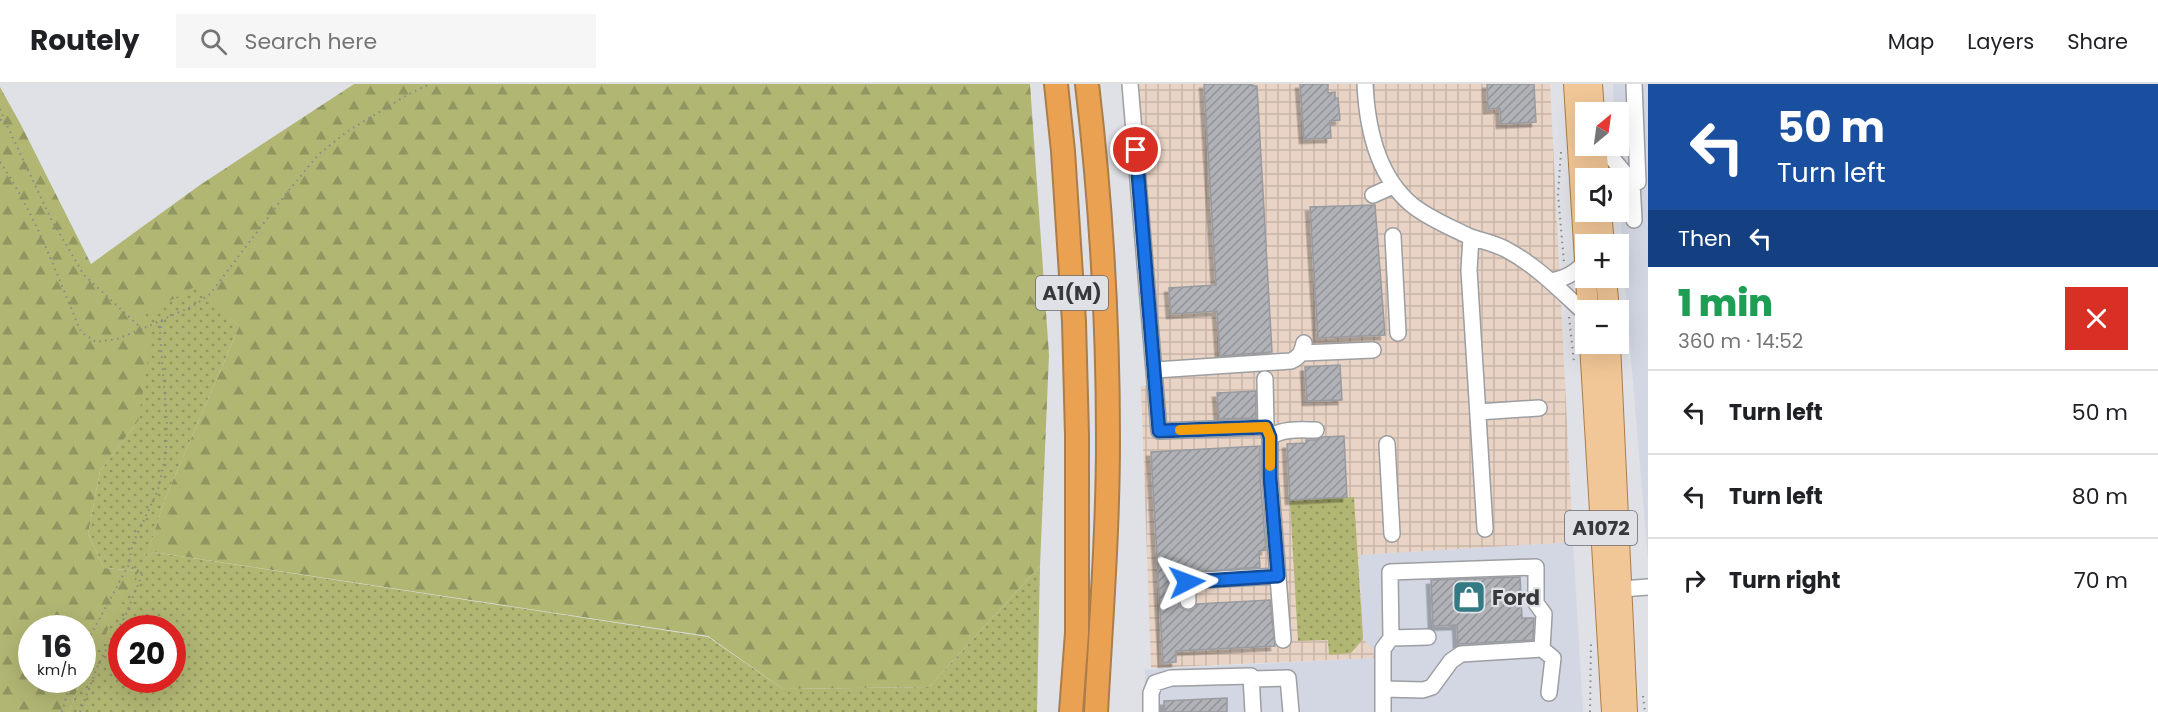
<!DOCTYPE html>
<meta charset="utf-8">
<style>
:root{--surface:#fff;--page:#f6f6f6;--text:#202124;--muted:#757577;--line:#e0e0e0}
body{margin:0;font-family:Poppins,sans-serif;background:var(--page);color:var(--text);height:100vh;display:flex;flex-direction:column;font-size:22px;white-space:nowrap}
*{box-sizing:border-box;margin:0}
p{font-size:20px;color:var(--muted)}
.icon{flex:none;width:33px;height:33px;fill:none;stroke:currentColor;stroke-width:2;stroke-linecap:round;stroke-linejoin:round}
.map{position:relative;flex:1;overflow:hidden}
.details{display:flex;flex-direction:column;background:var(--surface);width:510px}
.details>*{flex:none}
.guide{background:#1a4fa0;color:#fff;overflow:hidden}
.needle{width:39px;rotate:29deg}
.fabs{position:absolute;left:1575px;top:18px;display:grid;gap:12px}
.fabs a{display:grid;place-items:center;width:54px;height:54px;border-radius:0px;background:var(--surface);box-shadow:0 6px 24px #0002;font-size:30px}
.speed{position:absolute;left:18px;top:531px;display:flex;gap:12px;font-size:30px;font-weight:700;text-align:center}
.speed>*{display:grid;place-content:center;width:78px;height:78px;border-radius:50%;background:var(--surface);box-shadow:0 6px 24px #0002;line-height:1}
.speed small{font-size:15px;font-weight:400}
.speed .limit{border:9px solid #d22;background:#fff;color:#111}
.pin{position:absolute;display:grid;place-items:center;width:51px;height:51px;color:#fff;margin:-26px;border:3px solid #fff;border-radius:50%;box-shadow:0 2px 6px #0007}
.me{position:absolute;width:66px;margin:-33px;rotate:87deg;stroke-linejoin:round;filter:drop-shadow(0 0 4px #0008)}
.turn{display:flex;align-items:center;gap:21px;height:126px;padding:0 30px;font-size:27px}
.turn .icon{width:78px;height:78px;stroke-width:2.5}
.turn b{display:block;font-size:42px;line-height:51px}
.then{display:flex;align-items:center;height:57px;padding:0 30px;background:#0003;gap:12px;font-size:22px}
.round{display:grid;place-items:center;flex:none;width:63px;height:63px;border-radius:0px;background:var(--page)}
.head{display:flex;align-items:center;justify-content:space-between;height:102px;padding:0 30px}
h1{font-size:36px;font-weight:800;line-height:45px;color:#1e9e55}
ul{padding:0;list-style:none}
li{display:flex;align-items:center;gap:18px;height:84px;padding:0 30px;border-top:2px solid var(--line)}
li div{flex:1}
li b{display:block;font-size:22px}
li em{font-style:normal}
header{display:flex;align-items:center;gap:36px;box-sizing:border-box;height:84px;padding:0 30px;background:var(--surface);border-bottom:2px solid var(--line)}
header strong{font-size:28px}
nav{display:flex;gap:33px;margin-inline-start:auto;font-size:21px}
.search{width:420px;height:54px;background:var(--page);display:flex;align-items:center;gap:15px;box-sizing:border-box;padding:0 21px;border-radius:0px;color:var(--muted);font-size:22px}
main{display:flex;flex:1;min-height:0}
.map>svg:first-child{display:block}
.built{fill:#d2d7e3}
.industrial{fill:url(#industrial-grid)}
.grass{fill:url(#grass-dots);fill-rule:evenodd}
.forest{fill:url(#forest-firs)}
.building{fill:url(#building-hatch);stroke:#999ba0;stroke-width:1.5;filter:url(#shadow)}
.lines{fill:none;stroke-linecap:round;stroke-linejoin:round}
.minor-casing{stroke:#9c9ea2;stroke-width:18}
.major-casing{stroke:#ab7d4a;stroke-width:22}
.highway-casing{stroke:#ab7d4a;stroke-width:26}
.path{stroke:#88898d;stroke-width:2;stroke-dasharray:1.5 4.5;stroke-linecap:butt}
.minor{stroke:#fff;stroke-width:15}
.major{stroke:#f2c797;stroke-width:20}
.highway{stroke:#eaa252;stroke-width:22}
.route-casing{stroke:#114b97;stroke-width:15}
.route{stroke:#1a73e8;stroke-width:10}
.slow{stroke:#f59e0b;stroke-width:10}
.labels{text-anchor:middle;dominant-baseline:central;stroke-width:4.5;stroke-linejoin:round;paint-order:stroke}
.shield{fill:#dfe1e6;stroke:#696b6e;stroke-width:1.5}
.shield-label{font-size:20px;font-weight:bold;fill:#37383a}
.poi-label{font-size:21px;font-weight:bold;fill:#37383a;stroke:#dfe1e6;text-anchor:start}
</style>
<header>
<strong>Routely</strong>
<div class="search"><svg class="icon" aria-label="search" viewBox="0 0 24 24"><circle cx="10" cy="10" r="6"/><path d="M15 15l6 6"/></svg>Search here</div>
<nav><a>Map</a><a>Layers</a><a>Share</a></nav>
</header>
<main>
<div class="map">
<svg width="1648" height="628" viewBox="0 0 1648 628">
<defs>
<pattern id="industrial-grid" width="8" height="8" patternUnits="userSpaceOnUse" patternTransform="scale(1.5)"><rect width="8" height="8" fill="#e8d3c5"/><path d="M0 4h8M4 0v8" fill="none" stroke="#c8b6aa"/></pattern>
<pattern id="grass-dots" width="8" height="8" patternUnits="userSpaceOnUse" patternTransform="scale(1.5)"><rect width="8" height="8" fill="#b1b673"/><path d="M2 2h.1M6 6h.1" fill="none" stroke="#91955f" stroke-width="1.8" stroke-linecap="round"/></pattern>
<pattern id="forest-firs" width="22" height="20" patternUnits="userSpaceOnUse" patternTransform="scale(1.5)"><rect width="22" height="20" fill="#b1b673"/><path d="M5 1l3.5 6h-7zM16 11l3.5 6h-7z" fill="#91955f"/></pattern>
<pattern id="building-hatch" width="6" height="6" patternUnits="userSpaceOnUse" patternTransform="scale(1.5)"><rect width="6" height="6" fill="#b0b2b7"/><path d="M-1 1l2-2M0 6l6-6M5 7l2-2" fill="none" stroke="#909296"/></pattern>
<filter id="shadow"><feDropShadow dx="-4.5" dy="4.5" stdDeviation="0" flood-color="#0004"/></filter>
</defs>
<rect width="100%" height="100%" fill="#dfe1e6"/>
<path class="built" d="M1613,0H1648V476L1626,215L1616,62H1618V28H1614Z
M1573,458L1583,628H1145V586L1373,574V565L1363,555L1359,471Z"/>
<path class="industrial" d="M1122,0H1550L1573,458L1359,471L1363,555L1373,565L1374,574L1151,584L1141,302L1149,301L1133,91Z"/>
<path class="grass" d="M199,200L239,243L165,415L145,478L153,468L708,553L783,605L929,603L1040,482L1037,628H69L83,591L138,487L104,484L88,450L100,387L138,337L142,232ZM122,544H172V596H122Z
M1354,413L1363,555L1351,569L1329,571L1328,556L1298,557L1290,416Z"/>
<path class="forest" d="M354,0H1030L1049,271L1040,482L929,603L783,605L708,552L153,468L144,480L165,415L239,243L198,201L143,232L152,252L138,337L100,387L88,450L104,484L139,487L83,592L82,544H32V596H81L69,628H0V3L21,41L91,180L200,101Z"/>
<path class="building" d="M1204,0H1252V2H1257L1272,268L1220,272L1217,227L1171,230L1169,204L1216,201Z
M1300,0H1328V9L1335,8V14H1338L1340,36L1330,37L1331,54L1304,55Z
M1487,0H1534L1536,38L1501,40L1500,24L1488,25Z
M1375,121L1385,251L1318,254L1310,123Z
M1340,281L1342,316L1307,317L1305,283Z
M1256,307V334L1219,335L1217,309Z
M1344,352L1347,413L1290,416L1287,360L1306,359V356H1316L1323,353Z
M1260,362V394L1266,466L1259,467L1260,483L1182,489L1177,497L1178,517L1180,523L1188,527L1194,525L1197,520L1270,516L1275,562L1176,567V578L1163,579L1151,368Z
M1520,493L1522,534H1534L1533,556L1458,560L1457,541L1433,542L1431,496Z
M1227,614V628H1164V617Z"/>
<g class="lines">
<g class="minor-casing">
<path id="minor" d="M1130,0L1159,347L1266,343
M1365,0C1367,43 1377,92 1412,121C1428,134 1450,143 1468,152C1481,157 1495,159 1507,166C1537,182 1561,207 1586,230
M1634,0L1638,98
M1602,62L1632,98
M1632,98L1634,136
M1373,111L1393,102
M1393,152L1398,249
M1471,153L1469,186L1485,445
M1551,197C1566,194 1574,190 1585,178
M1302,269L1373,266
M1155,286L1291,277C1300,273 1302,268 1304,259
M1265,295L1266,343L1270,353V393L1283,556
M1478,328L1539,324
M1270,353C1283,344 1301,346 1316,346
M1387,360L1392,450
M1622,505L1648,503
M1188,517L1187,497L1278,492
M1542,565L1553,574L1549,609
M1251,595L1288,594L1291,628
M1383,605L1423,606L1432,603L1451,577L1461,570L1542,565L1544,530L1536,519V483L1390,488L1391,554
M1151,628V609L1155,599L1171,594L1251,592L1253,628
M1383,628V565L1391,554L1428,553"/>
</g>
<g class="major-casing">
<path id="major" d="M1574,0L1586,192
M1592,0L1594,28
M1596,62L1599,94
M1601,128L1604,160
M1586,194L1588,226
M1606,194L1609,226
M1590,260L1612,628
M1610,260L1627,628"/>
</g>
<g class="highway-casing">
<path id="highway" d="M1056,0L1063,67L1074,238L1077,351V549L1071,628
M1087,0C1101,118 1108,236 1108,355C1108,446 1101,537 1096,628"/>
</g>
<path class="path" d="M0,25L4,35
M0,36L4,35L51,135L84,191L142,245
M1561,68L1558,110L1564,179
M0,78C35,129 57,191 81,248L96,258L117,255L142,245L193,222L210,210L285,111L318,71L348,47L409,10L430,0
M1569,233L1574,278
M1620,235L1621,251
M82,567L128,482L133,459L158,406L166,369L167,340L160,250L162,234
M1643,612L1645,628
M62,628L71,596
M80,628L99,579L125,532L142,491L139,487L128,482
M1590,628L1591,556"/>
<use href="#minor" class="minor"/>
<use href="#major" class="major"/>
<use href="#highway" class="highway"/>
</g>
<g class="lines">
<g class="route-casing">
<path id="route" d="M1136,66L1159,347L1266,343L1270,353V393L1278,492L1187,498"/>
</g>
<use href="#route" class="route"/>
<path class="slow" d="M1180,346L1266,343L1270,353V382"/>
</g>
<defs>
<g id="shop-square" transform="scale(1.725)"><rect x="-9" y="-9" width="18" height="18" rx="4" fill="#337a85" stroke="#dfe1e6"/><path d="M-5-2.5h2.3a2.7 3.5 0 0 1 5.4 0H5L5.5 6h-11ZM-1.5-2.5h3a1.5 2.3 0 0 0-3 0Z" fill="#fff"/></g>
</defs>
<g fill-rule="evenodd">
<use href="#shop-square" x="1469" y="513"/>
</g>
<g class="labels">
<g class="shield">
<rect x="1036" y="192" width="72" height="34" rx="4.5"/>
<rect x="1565" y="427" width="72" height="34" rx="4.5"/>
</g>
<g class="shield-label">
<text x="1072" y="209">A1(M)</text>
<text x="1601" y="444">A1072</text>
</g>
<g class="poi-label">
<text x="1492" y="513">Ford</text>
</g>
</g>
</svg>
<div class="fabs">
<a><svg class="needle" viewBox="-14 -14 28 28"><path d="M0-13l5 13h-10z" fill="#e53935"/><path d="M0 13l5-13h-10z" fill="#757577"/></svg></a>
<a><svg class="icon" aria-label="sound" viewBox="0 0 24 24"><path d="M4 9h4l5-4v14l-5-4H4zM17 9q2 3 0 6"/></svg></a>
<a>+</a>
<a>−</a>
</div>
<div class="speed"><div>16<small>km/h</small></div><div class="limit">20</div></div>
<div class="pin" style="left:1136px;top:66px;background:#d93025"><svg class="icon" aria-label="arrive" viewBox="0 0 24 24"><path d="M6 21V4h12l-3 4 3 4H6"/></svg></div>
<svg class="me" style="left:1187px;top:498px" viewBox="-20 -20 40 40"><path d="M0-17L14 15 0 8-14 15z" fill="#1a73e8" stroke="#fff" stroke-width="4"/></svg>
</div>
<section class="details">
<div class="guide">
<div class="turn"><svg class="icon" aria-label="left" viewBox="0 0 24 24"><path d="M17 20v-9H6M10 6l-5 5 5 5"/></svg><div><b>50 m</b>Turn left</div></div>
<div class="then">Then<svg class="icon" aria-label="left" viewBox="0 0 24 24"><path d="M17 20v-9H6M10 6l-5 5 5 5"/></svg></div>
</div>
<div class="head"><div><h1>1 min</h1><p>360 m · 14:52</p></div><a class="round" style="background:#d93025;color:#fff"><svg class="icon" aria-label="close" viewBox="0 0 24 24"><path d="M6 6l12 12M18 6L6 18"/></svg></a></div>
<ul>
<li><svg class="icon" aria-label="left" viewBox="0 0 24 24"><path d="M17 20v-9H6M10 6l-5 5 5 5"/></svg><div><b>Turn left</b></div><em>50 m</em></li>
<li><svg class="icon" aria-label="left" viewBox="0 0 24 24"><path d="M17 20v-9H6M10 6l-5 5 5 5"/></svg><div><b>Turn left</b></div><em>80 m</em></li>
<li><svg class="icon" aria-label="right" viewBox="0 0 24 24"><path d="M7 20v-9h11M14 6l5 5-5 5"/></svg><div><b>Turn right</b></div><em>70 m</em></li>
</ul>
</section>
</main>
